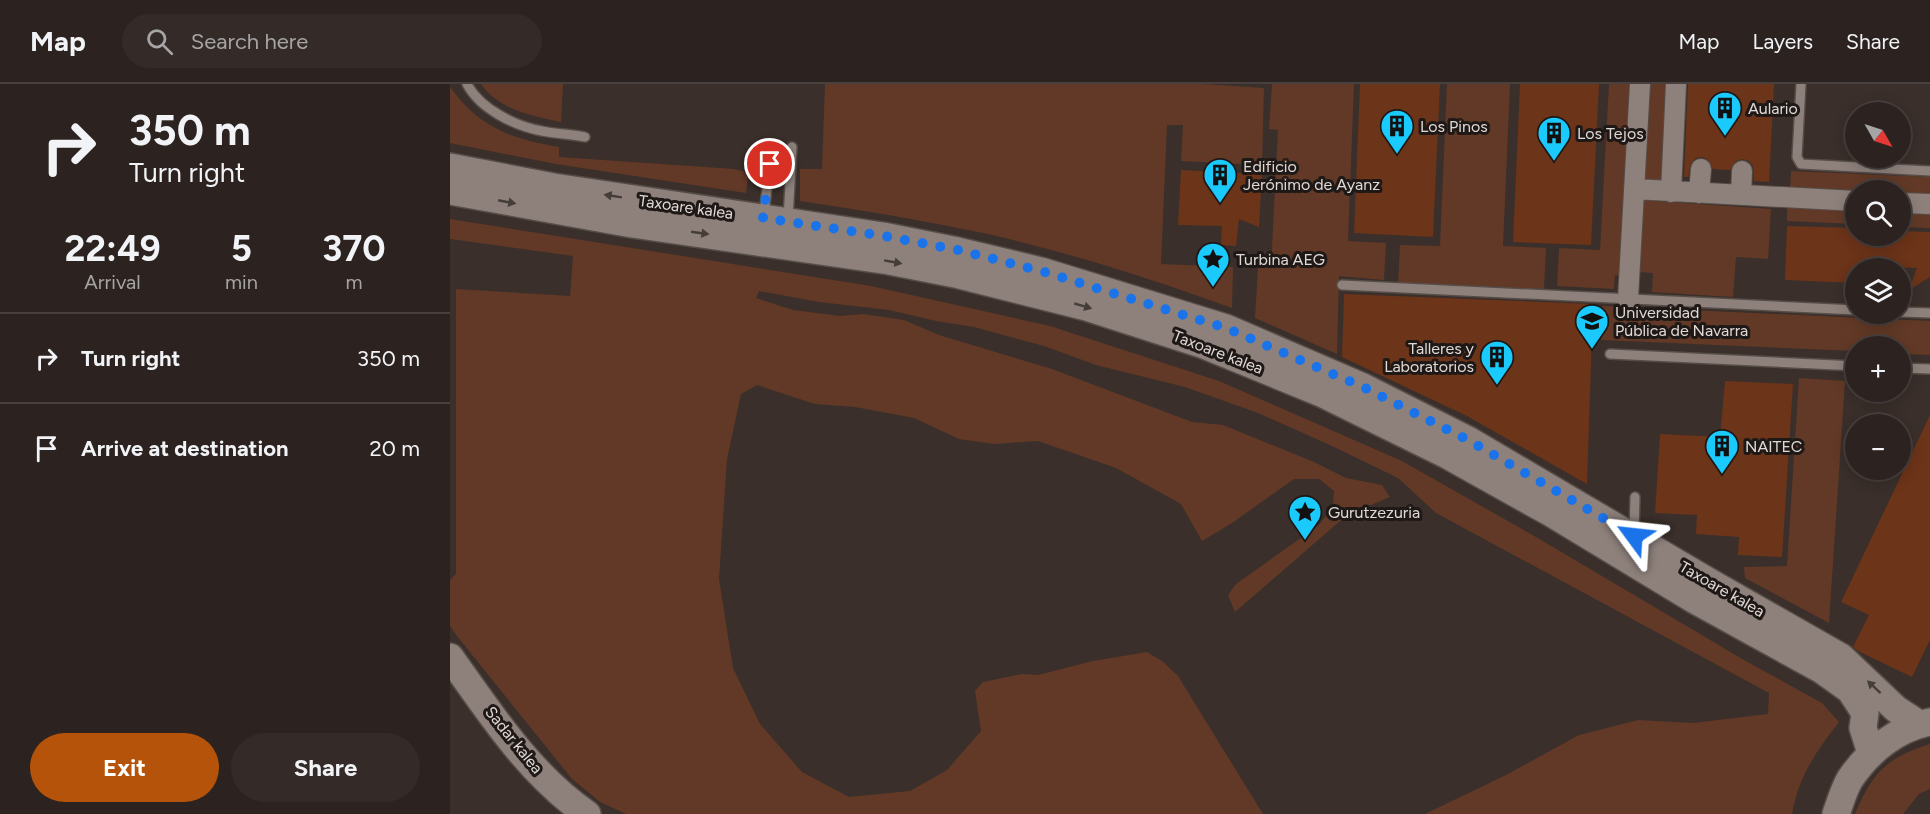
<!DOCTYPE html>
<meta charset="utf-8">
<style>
:root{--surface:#2c2320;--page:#342b29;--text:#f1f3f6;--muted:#a6a4a5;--line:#48403e;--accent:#b45309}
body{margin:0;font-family:Figtree,sans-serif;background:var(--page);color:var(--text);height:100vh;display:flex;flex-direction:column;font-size:22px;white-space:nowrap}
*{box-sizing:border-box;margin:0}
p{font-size:20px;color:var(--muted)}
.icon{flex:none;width:33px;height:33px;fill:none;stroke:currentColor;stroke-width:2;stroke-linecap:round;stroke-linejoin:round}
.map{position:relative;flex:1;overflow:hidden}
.side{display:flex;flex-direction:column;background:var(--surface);width:450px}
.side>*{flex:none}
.guide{background:#2c2320;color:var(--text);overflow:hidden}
.needle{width:39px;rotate:129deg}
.tools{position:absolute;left:1395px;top:18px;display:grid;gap:12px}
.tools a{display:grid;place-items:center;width:66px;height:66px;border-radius:50%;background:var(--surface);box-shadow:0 3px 15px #0003,0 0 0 2px var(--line);font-size:30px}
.pin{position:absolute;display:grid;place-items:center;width:51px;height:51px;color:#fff;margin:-26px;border:3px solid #fff;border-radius:50%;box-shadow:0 2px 6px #0007}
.me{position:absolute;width:66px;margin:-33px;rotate:300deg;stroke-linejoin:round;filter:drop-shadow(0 0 4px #0008)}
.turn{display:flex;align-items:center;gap:21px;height:126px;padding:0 30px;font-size:27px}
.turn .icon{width:78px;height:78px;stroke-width:2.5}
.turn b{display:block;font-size:42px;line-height:51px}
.eta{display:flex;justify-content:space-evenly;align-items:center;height:102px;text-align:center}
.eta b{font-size:36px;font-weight:700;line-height:42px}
.cta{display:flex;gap:12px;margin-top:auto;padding:12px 30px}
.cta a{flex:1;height:69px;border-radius:36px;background:var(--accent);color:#fff;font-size:24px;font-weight:700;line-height:69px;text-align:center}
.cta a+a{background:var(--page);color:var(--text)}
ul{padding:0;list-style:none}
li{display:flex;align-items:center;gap:18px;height:90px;padding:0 30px;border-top:2px solid var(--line)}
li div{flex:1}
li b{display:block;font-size:22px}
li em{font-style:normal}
header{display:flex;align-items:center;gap:36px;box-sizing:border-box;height:84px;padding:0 30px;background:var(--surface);border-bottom:2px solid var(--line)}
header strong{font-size:28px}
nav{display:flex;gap:33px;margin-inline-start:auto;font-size:21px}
.search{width:420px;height:54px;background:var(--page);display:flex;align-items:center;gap:15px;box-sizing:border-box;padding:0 21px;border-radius:33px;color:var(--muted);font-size:22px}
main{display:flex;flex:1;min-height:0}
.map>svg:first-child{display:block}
.green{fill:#623926}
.building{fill:#6c3419}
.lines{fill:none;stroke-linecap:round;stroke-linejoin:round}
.lane-casing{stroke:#564d49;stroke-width:12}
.street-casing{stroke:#564d49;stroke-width:22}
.secondary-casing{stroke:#564d49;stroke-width:30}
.lane{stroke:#8e817b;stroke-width:9}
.street{stroke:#8e817b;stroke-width:20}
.secondary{stroke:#8e817b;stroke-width:27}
.oneway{fill:#453d39}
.route{stroke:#1a73e8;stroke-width:10;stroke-dasharray:0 18}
.labels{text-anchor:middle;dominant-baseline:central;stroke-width:6;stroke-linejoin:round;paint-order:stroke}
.poi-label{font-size:16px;fill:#e0d8d5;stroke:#1e1816;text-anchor:start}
.street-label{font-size:16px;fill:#e0d8d5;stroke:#1e1816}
</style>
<header>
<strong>Map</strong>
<div class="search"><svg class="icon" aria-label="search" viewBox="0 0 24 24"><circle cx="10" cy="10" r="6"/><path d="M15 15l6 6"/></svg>Search here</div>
<nav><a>Map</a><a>Layers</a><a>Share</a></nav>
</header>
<main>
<section class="side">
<div class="guide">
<div class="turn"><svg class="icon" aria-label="right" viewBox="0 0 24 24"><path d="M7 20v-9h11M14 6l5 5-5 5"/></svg><div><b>350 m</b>Turn right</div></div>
</div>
<div class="eta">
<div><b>22:49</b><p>Arrival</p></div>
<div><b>5</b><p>min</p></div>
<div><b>370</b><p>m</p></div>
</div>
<ul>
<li><svg class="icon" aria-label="right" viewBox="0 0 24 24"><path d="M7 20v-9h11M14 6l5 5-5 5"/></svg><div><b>Turn right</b></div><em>350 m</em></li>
<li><svg class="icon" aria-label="arrive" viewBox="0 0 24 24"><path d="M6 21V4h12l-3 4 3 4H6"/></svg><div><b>Arrive at destination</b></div><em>20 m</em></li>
</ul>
<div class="cta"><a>Exit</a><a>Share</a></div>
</section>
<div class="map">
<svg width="1480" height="730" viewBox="0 0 1480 730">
<rect width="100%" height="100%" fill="#3a2f2a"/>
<path class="green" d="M31,0H113L111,38C83,32 49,26 31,0Z
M375,0H753L814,4L812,81L731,77L733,41H717L711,180L783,183L782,224C702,195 621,169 538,150C476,137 413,126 350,117V85H372Z
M822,0H904L898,157L936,159L934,196L889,192L887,270L805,234L808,184H821L828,46L819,45Z
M997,0H1060L1053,162L1096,164L1094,205L948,199L950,161L990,162Z
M1159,0H1186L1176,192L1165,191L1164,205L1107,202L1109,164L1150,166Z
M1194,0H1221L1215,101L1189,100Z
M0,3C29,43 61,55 109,63V73L284,85L293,87L298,92L296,109L106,80L0,59Z
M1341,87L1480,93V112L1451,111L1450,106H1406L1405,109L1340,106Z
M1190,116L1321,125L1318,175L1286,173L1283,213L1202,208L1203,189L1186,188Z
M1337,123L1405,126V140L1337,137Z
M1451,126L1480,127V144L1451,143Z
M0,135L421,202L600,242L769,297L952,377L1086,453L1294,576L1372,619L1389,638C1366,668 1349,691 1342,730H975L1056,691L1129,651L1188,636L1243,639L1318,630L1319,609L986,429L948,394L882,362L808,329L735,303L646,281L594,262L524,243L486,237L439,226L369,218L309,207L306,214L343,226L390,232L413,230L454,236L489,251L602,285L742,338L773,341L864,378L896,394L932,401L940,413L897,431L785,528L778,511L786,500L869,441L883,422L884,407L869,395H844L782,439L752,457L731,420L666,384L588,357L544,360L509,355L464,334L405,323L365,320L307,301L291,310L277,375L269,495L283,584L310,640L352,688L399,713L460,707L497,686L531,647L525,607L533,598L572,590L588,591L643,577L697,568L712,577L728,592L813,730H176L150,718L122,695L7,552L0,542V496L6,490V205L120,212L123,172L0,155Z
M1152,222L1480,237V271L1451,270L1450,262H1406L1405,267L1151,256Z
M1349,294L1395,297L1379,539L1295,494L1294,483L1337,482Z
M1480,660V705L1469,710L1453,730H1405C1423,688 1436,674 1480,660Z"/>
<path class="building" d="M910,0H990L983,153L904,149Z
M1070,0H1149L1141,161L1063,158Z
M1238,0H1324L1319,98L1304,97L1303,82L1299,77L1293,75L1286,77L1280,86L1263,85L1258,76L1253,73L1246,74L1241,79L1238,93H1234Z
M731,86L812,90L809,143L789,135L786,162L771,161L772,142L728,141Z
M1337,142L1406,144V152H1450V147L1480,148V193L1459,206L1467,184L1440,183L1438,178L1432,175L1428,178L1425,184H1406V199L1335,196Z
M894,210L1143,220L1137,400L1017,332L892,273Z
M1275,297L1343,300L1332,473L1288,471L1289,453L1246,450L1247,431L1205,429L1210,350L1270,353Z
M1480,331V556L1462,593L1408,567L1403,563L1419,531L1391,518Z"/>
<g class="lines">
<g class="lane-casing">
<path id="lane" d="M17,0C30,25 65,42 92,47C106,50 121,50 135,53
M1351,0L1347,73L1351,80L1480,87
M314,130L322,61
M338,135L342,63
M1433,184V182
M892,201L1406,226
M1450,228L1480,229
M1160,270L1406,282
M1450,284L1480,285
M1184,450L1185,413"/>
</g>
<g class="street-casing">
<path id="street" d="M1184,105L1406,117
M1221,108L1226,0
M1249,109L1251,85
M1291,111L1292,87
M1450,119L1480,120
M1178,215L1190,0"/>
</g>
<g class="secondary-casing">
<path id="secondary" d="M0,83L104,103L433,152L508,167L591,187L776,244L913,303L1018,356L1261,499L1391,573L1446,625L1469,640
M0,107L182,140L439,177L505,190L636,223L754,261L871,309L997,371L1101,429L1243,515L1372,586L1400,606L1415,629L1413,644L1421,669
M0,573C40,629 79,690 137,730
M1386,730C1390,719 1394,705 1400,695C1419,667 1447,644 1480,638"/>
</g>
<use href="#lane" class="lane"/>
<use href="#street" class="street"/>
<use href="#secondary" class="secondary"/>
</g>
<defs><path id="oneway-solid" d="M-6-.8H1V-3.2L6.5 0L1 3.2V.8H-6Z" transform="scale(1.5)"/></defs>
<g class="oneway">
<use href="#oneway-solid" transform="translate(163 112) rotate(-171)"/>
<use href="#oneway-solid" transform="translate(57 118) rotate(11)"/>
<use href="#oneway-solid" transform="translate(250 149) rotate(8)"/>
<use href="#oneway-solid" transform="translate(443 178) rotate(10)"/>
<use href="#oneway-solid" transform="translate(633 222) rotate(16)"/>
<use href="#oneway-solid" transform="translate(1424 603) rotate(-137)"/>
</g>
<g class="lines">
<path class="route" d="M320,80L313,134L434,152L508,166L591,187L776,244L913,303L1018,356L1184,452"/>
</g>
<defs>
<g id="building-pin" transform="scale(1.725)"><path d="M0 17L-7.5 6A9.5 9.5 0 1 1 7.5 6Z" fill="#1acafc" stroke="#1e1816"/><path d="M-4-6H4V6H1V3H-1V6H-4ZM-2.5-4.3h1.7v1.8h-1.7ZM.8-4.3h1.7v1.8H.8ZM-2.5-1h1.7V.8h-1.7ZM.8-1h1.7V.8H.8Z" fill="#111"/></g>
<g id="sight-pin" transform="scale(1.725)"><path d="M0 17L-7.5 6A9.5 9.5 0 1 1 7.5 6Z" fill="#1acafc" stroke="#1e1816"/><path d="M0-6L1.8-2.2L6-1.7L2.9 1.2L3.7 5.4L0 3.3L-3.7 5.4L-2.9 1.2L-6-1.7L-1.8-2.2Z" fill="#111"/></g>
<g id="university-pin" transform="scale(1.725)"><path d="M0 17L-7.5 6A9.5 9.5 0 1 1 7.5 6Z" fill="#1acafc" stroke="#1e1816"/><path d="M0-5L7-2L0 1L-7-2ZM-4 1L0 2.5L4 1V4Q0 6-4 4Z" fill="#111"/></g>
</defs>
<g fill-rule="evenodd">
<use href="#building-pin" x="1275" y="24"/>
<use href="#building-pin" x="947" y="42"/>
<use href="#building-pin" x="1104" y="49"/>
<use href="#building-pin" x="770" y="91"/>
<use href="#sight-pin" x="763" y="175"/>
<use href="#university-pin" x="1142" y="237"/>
<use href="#building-pin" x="1047" y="273"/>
<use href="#building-pin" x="1272" y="362"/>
<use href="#sight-pin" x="855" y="428"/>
</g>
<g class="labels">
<g class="poi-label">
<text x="1298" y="24">Aulario</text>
<text x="970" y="42">Los Pinos</text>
<text x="1127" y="49">Los Tejos</text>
<text x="793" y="82">Edificio<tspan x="793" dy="18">Jerónimo de Ayanz</tspan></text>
<text x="786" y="175">Turbina AEG</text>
<text x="1165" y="228">Universidad<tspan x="1165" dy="18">Pública de Navarra</tspan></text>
<text x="1024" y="264" text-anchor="end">Talleres y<tspan x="1024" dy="18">Laboratorios</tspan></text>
<text x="1295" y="362">NAITEC</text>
<text x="878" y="428">Gurutzezuria</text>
</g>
<g class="street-label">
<text transform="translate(236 123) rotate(8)">Taxoare kalea</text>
<text transform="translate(768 268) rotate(21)">Taxoare kalea</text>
<text transform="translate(1272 505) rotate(30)">Taxoare kalea</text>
<text transform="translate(64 656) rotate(51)">Sadar kalea</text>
</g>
</g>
</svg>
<div class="tools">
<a><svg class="needle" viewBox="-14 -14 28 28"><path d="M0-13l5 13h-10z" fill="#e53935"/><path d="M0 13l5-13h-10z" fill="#a6a4a5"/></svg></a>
<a><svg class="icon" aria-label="search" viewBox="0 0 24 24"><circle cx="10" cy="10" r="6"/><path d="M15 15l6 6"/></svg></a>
<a><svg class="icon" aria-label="layers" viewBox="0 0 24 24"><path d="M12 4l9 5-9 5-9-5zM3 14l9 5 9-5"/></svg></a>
<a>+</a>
<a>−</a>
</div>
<div class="pin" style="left:320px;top:80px;background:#d93025"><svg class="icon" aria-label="arrive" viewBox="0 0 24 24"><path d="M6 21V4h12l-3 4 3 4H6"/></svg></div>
<svg class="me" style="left:1184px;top:452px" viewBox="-20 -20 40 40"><path d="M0-17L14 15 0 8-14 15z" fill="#1a73e8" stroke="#fff" stroke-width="4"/></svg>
</div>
</main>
